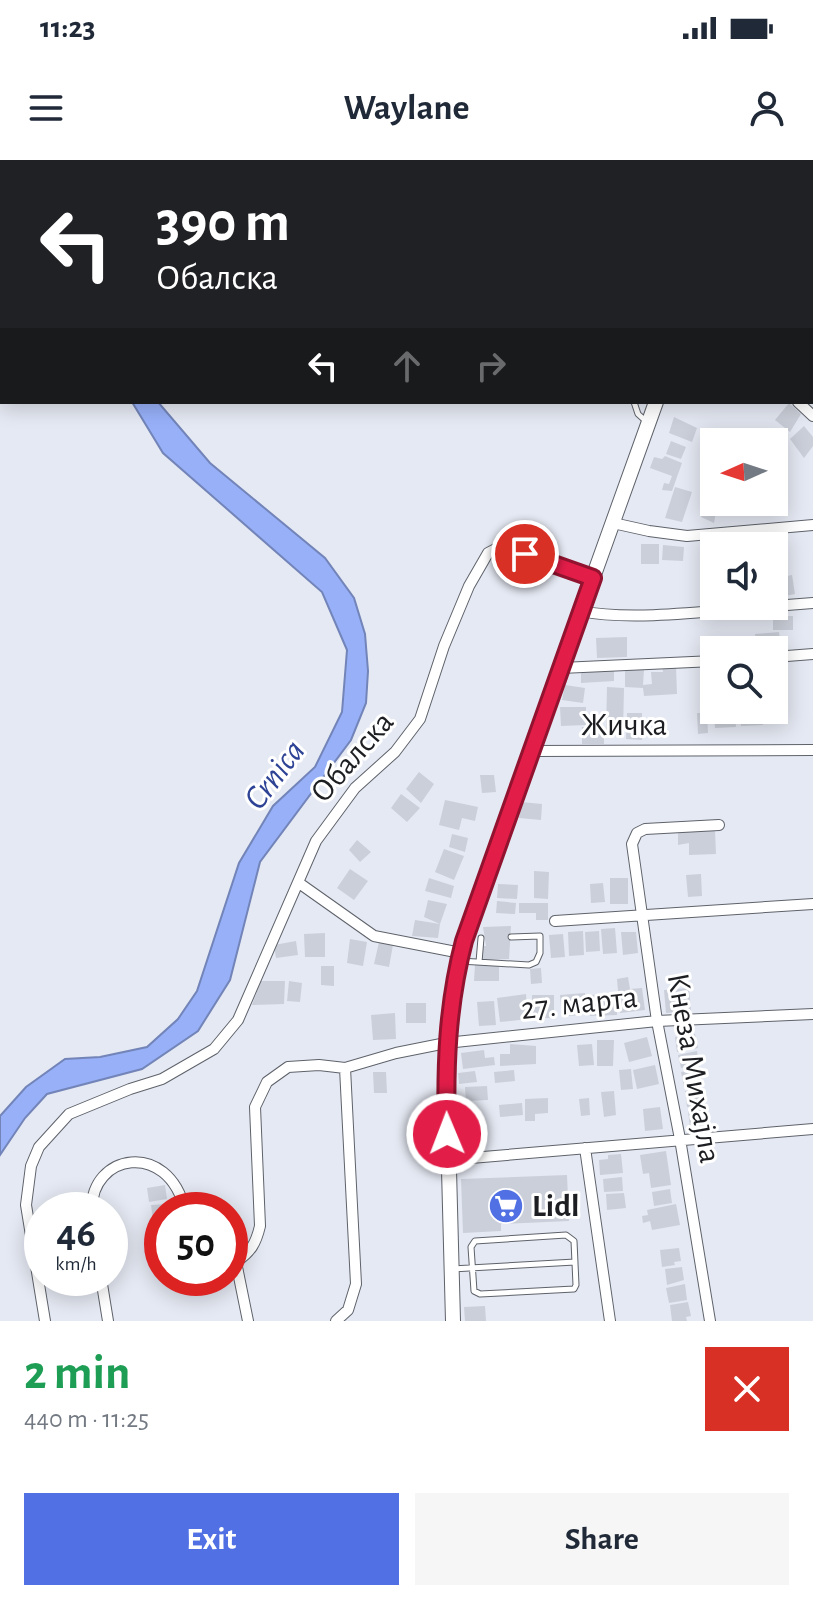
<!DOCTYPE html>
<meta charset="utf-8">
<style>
:root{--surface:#fff;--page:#f6f6f7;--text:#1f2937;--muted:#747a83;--accent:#5070e4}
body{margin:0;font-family:"Alegreya Sans",sans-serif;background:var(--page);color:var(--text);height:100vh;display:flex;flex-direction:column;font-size:30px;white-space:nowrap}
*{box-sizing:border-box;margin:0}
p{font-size:26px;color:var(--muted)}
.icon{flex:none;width:44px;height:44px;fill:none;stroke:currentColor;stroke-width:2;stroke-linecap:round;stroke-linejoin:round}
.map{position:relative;height:1161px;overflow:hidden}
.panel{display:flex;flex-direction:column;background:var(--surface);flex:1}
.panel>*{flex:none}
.top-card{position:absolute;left:0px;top:0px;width:814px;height:244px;box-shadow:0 4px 20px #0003;background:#202124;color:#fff;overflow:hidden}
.needle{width:52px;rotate:267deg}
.buttons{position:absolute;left:700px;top:268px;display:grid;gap:16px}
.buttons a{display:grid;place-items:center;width:88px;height:88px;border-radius:0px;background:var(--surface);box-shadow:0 4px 20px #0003;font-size:40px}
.speed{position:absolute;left:24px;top:1032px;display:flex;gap:16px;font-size:40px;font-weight:700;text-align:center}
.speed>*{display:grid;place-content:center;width:104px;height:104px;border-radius:50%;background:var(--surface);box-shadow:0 4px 20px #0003;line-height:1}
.speed small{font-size:20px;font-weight:400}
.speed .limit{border:12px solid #d22;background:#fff;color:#111}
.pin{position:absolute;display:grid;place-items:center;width:68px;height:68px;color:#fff;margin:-34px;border:4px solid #fff;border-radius:50%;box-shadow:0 2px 8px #0007}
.me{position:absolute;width:88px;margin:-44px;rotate:359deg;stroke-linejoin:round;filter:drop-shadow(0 0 6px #0008)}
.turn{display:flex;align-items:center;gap:28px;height:168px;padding:0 24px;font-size:36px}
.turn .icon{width:104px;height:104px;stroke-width:2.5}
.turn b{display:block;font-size:56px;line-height:68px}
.lanes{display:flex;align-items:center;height:76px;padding:0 24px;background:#0003;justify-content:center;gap:40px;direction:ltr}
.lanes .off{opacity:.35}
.round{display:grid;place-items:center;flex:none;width:84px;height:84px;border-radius:0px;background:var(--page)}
.overview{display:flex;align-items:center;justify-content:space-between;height:136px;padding:0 24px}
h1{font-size:48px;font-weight:600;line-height:60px;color:#1e9e55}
.cta{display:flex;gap:16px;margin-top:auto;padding:16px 24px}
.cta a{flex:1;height:92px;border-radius:0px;background:var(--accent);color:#fff;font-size:32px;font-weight:600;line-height:92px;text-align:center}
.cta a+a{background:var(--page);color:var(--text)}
.status{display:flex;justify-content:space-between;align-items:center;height:56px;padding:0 40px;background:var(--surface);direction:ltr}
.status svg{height:22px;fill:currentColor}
header{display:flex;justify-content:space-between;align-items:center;height:104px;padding:0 24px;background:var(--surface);font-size:36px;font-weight:600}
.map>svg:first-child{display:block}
.water{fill:#97b0f8;stroke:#7284b8;stroke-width:2}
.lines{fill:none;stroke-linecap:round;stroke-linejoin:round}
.stream{stroke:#7284b8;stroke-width:3}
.building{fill:#cbcfd9}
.service-casing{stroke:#5e626a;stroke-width:7}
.minor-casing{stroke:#5e626a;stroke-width:12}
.secondary-casing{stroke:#5e626a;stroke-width:16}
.service{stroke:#fff;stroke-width:5}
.minor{stroke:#fff;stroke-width:10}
.secondary{stroke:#fff;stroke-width:14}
.route-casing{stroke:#92132f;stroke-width:20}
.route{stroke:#e11d48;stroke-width:14}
.labels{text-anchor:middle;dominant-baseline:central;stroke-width:6;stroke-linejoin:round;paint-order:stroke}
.street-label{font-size:32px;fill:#1d1e22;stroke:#fff}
.poi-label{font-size:32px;font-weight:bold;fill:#1d1e22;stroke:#fff;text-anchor:start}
.water-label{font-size:34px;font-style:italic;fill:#2e4395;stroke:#fff}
</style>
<div class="status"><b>11:23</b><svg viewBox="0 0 49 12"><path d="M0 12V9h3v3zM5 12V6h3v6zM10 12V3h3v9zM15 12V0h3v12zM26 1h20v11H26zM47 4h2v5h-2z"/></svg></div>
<header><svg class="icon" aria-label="menu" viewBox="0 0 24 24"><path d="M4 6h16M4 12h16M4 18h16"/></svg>Waylane<svg class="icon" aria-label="person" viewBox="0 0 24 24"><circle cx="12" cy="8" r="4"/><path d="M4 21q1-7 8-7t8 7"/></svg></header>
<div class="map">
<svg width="813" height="1161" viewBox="0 0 813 1161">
<rect width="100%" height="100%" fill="#e5e9f3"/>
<path class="water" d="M132,242H158L210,303L325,398L354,438L365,474L368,511L366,543L351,580L260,702L230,820L198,871L142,909L47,934L25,958L0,995V956L26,927L65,899L100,897L147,887L178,859L197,831L239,703L273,646L315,607L342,552L347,490L322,432L163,293Z"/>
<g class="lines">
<path class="stream" d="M0,144L2,147"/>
</g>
<path class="building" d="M789,243L801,254L790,272L775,260Z
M674,257L697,268L692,282L669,273Z
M804,266L813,277V286L804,298L790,279Z
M671,281L686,287L681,299L666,294Z
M665,296L682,303L672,331L662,330L664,323L669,324L672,316L650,308L654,297L662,299Z
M675,327L692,332L682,362L665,358Z
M706,342L717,346L714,363L701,357Z
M702,380L727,382L726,386H714V399L701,398Z
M641,384H659V404H641Z
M663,385L684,387L683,401L662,400Z
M792,415L795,434L780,437L777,418Z
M702,422H714V441L703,442Z
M773,456H793V470H773Z
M779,472L780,482L756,484L755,474Z
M732,476H752V490H732Z
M627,477V497L597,498L596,478Z
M676,506L677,534L644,536L643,528L625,527V510H644L643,525L652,524L651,512H663L662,507Z
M614,509V521L581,523V510Z
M565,525L585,528L583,543L562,540Z
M607,527L624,528L623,571L606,570Z
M560,547H586V565L561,566Z
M740,550H762L763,565L741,566Z
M735,551L736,567L715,568L714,552Z
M627,553H642V580L626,579Z
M697,553H707L708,573L698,574Z
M582,567H604V584H582Z
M419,612L434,624L421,643L406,629Z
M480,615H494L496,632L482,633Z
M401,634L420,648L407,662L391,648Z
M445,640L478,647L475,661L462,658L459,670L439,665Z
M521,642L542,644L541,660L519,658Z
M715,670L716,694L689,695V683L678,685V671Z
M452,674L468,678L465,692L449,687Z
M357,680L371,692L360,702L349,690Z
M444,689L464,696L454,720L435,712Z
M350,709L368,721L354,740L337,728Z
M534,711L549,712L548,739L534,738Z
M701,714L702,736L688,737L686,715Z
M429,718L454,726L451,738L425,731Z
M610,718H628V744H610Z
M603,723L605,742L591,743L590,724Z
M498,724L518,725L517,739L497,738Z
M428,740L447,744L440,764L424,757Z
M497,741L516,743L515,754L496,753Z
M519,743H548V760H536V753H519Z
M415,760L440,764L438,778L412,776Z
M511,766L509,799L482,800V786H486L483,767Z
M615,768L617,793L603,794L601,769Z
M583,771L584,795L569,796L568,772Z
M599,771L600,791L586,792L585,772Z
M621,772H636L638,793L623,795Z
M325,773V797H305L304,774Z
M563,774L565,797L551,798L549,775Z
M350,779L367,782L363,806L347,803Z
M296,781L298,795L276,798L274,785Z
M379,782L393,785L389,807L374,804Z
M475,804L499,805V821H474Z
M321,806H334V826L321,825Z
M541,808L542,823L531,824L530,809Z
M628,817L630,829L642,828L645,850L620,853L617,819Z
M261,821H285L284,844L252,845Z
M289,821L302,823L300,842L287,841Z
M689,828L691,851L666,853L664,830Z
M585,833L587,854L562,857L560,835Z
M526,834L528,859L500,862L497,838Z
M616,834L617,855L590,856L588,835Z
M532,835H554V858H532Z
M494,841L496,865L479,866L477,842Z
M406,843H426V863H406Z
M395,853L396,879L373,880L371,855Z
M695,874L698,888L677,892L675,877Z
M647,877L652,896L629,902L624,883Z
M597,880H614L613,906H597Z
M510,884L536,886V904L500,906V894H510Z
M592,884L594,905L579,906L577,885Z
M484,890L485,898L494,897L495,905L463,909L461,893Z
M697,891L699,905L681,908L678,895Z
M655,905L659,924L637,929L633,910Z
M631,909L633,929L621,930L619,910Z
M701,909L703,924L684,927L681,912Z
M514,910L515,921L495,923L494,912Z
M475,911L477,922L459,924L458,913Z
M373,912H386L387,933H374Z
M487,926L488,940L466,941L465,927Z
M702,929L704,945L687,947L685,931Z
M614,931L616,955L604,957L601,932Z
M548,938V953L535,954V961H525V939Z
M589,938L590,955L581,956L579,939Z
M522,943L523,955L500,957L499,945Z
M660,947L663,969L645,971L643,949Z
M705,949L707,965L690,967L688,951Z
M666,991L671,1025L651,1028L649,1013L643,1014L640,995Z
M621,994L623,1013L600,1015L599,1000L608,999V995Z
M567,1015L569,1061L501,1064V1071L463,1073L461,1019Z
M622,1017L623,1031L604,1032L603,1019Z
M165,1025L167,1039L149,1042L147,1028Z
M670,1029L672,1043L654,1046L652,1032Z
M624,1033L626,1048L607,1050L606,1034Z
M167,1044V1050H162V1059L153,1060L151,1045Z
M676,1044L680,1065L652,1070L650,1061L643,1063L642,1056L648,1055L647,1050Z
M679,1088L681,1101L674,1102L675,1105L662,1107L660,1090Z
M682,1107L684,1120L667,1125L665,1109Z
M685,1124L687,1140L669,1143L666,1128Z
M688,1142L691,1156L686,1157L687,1161H672L670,1145Z
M485,1146L486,1161H465L464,1147Z"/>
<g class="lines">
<g class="service-casing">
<path id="service" d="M634,242L638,254L648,263
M460,801L529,805L536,802L540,793V776L511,777
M479,802L481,778
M566,1075L574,1081L576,1125L574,1129L480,1134L474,1131L471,1087L475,1081Z
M452,1109L575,1102"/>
</g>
<g class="minor-casing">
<path id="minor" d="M582,0L584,2
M798,242L813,256
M613,363L649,371L687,376L813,365
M774,446L813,443
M581,451C633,462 716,450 771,446
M774,497L813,494
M561,508L714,501
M531,591L813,590
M299,723L374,776L461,793
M555,761L813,744
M585,988L610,1161
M447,1000L813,969
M92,1050C90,994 168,979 185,1050
M236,1102C251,1092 256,1083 260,1066L255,947L267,922L288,907L319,905L345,908L396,893L446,883L657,861L813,854
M236,1102L248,1161
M101,1118L108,1161
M45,1161L26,1045L31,1006L39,987L69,954L130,929L162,919L214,889L238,860L316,681L355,628L395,592L420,559L444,486L469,426L488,393L505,384L593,418
M336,1161L348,1150L356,1124L345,908
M710,1161L680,979L657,861L632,684L637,673L645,669L719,665"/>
</g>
<g class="secondary-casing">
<path id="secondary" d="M744,2V0
M453,1161L446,896L457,807L483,724L656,242"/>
</g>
<use href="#service" class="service"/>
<use href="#minor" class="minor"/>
<use href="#secondary" class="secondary"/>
</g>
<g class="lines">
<g class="route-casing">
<path id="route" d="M447,974C445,908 447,846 464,781L593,418L525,394"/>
</g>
<use href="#route" class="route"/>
</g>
<defs>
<g id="supermarket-disc" transform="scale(1.8)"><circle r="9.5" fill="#5070e4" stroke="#fff"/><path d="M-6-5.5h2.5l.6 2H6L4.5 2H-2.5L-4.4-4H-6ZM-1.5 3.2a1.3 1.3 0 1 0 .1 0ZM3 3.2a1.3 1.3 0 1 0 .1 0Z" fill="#fff"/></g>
</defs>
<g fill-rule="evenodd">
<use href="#supermarket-disc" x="506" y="1046"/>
</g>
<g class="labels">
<g class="street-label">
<text x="624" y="565">Жичка</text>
<text transform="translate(352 597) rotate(-49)">Обалска</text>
<text transform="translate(579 843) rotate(-6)">27. марта</text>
<text transform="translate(694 908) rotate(80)">Кнеза Михајла</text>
</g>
<g class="poi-label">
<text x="532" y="1046">Lidl</text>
</g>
<g class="water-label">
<text transform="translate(275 615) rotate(-53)">Crnica</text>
</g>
</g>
</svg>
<div class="buttons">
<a><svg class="needle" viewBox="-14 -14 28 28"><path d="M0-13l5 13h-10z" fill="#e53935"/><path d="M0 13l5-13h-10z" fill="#747a83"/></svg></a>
<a><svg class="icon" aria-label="sound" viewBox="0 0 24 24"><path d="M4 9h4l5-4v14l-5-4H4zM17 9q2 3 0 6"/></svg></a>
<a><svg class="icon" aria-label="search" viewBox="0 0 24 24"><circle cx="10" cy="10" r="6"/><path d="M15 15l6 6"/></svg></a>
</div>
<div class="speed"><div>46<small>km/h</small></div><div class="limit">50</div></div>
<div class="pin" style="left:525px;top:394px;background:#d93025"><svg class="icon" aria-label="arrive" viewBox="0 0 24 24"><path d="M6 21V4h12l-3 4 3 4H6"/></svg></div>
<svg class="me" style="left:447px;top:974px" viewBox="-20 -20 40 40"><circle r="17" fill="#e11d48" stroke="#fff" stroke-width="3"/><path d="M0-11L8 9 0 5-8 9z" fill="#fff"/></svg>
<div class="top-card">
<div class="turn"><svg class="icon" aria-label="left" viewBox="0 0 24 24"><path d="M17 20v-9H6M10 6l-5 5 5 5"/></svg><div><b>390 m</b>Обалска</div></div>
<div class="lanes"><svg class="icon" aria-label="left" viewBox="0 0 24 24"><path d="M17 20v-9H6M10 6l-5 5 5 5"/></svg><svg class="icon off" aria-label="ahead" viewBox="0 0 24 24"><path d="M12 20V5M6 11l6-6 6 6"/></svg><svg class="icon off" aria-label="right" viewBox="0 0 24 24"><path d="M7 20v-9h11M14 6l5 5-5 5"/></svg></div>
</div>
</div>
<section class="panel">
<div class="overview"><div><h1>2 min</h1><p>440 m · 11:25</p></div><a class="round" style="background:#d93025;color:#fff"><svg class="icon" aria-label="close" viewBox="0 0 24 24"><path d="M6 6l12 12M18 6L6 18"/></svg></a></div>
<div class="cta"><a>Exit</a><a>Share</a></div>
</section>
